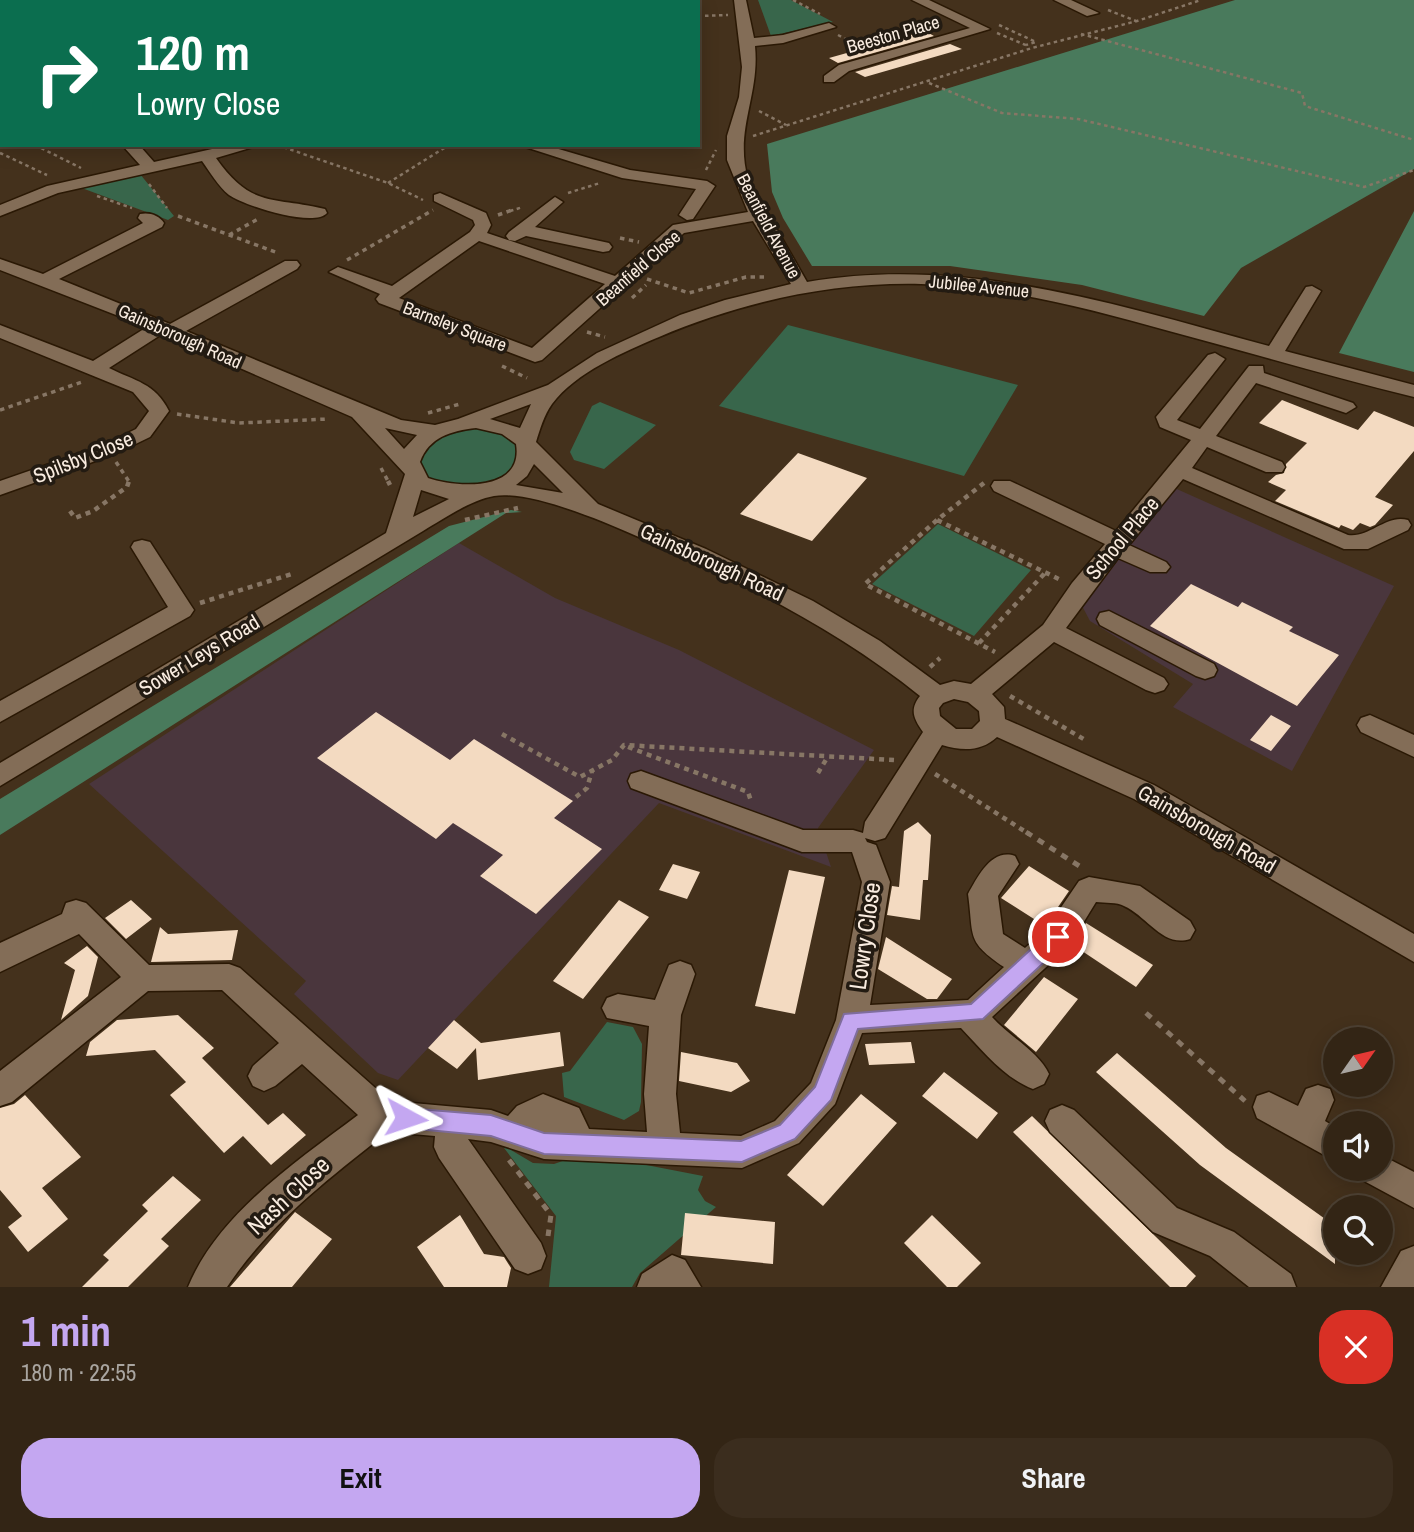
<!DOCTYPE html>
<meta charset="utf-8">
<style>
:root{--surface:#332515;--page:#3b2d1e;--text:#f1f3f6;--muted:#a9a5a0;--line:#4e4234;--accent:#c4a7f1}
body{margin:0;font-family:"Archivo Narrow",sans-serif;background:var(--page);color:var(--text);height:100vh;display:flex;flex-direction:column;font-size:26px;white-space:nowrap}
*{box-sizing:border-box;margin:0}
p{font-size:23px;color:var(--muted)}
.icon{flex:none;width:38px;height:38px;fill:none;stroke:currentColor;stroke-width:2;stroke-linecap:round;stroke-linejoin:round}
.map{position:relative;height:1287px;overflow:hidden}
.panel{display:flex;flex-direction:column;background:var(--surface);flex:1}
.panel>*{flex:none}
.banner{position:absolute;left:0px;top:0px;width:700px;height:147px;box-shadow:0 4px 18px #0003,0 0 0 2px var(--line);background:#0b6e4f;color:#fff;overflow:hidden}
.needle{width:46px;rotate:56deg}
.buttons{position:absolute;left:1323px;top:1027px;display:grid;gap:14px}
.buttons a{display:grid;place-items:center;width:70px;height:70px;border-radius:50%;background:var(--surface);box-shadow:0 4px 18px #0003,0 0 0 2px var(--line);font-size:35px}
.pin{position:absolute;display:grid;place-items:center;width:60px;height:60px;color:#fff;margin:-30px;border:4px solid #fff;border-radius:50%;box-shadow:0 2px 7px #0007}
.me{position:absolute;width:77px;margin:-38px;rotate:95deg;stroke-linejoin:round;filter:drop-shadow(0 0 5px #0008)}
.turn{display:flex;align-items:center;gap:24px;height:147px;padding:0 21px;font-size:32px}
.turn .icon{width:91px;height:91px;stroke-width:2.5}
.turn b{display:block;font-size:49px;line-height:60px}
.round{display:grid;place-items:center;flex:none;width:74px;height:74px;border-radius:28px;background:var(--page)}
.overview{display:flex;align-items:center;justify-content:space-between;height:119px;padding:0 21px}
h1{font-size:42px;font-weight:700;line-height:52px;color:var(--accent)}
.action{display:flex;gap:14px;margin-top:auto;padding:14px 21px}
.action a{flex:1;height:80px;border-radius:28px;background:var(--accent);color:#111;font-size:28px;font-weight:700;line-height:80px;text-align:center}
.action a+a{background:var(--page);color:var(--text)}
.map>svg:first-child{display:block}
.education{fill:#4a363d}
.green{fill:#38664b}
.forest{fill:#497a5c}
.building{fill:#f3dac1}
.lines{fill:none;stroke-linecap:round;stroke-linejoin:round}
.minor-casing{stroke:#2a1804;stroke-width:3}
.path-far3{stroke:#877665;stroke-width:2.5;stroke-dasharray:3.5 3.5;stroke-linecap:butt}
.path-far2{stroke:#877665;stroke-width:3.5;stroke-dasharray:4.5 4.5;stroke-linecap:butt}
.path-far1{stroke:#877665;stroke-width:4.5;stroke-dasharray:5 5;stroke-linecap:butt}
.path{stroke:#877665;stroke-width:5;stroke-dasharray:7 7;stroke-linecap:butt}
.minor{fill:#836d57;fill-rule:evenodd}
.route{fill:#c4a7f1;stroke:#7f6d9d;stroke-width:2}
.labels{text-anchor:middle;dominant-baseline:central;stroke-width:7;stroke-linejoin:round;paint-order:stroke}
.far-street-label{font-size:18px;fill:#f9ece0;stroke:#231b12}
.street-label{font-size:21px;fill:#f9ece0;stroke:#231b12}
.near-street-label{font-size:24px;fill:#f9ece0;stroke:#231b12}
</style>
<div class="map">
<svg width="1414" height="1287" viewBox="0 0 1414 1287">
<rect width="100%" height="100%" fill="#44311c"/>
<path class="education" d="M1170,486L1394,586L1292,771L1173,707L1193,684L1090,621L1080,602Z
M459,543L555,598L679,650L874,750L818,828L831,867L659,803L398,1080L378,1073L294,994L306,981L89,784Z"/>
<path class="green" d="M758,0H791L833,22L771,36Z
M140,174L174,216L168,220L79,187Z
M788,325L1018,385L964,476L719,406Z
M600,402L656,425L604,469L574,460L570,452L592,406Z
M475,428C494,430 509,433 519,450L513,469C490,488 427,501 419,460C434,437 447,431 475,428Z
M938,524L1031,570L974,636L872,584Z
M607,1022L633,1027L642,1044L641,1102L639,1111L624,1120L564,1097L562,1073L570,1071Z
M501,1144L533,1163L554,1164L577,1156H600L703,1176L698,1190L705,1201L716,1207L640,1273L632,1287H549L556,1216Z"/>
<path class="forest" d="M1235,0H1414V169L1241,268L1204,316L1082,285L950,266H812L783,218L772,192L767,144Z
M1414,211V372L1339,353Z
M511,510L522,512L506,513L0,835V799L449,526Z"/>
<path class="building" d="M925,31L934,36L838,63L829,58Z
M950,44L962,49L865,77L855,72Z
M1282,400L1358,430L1374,411L1414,427V451L1375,497L1393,505L1375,525L1370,527L1360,523L1353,530L1341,525L1339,528L1275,501L1286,490L1268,482L1276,475L1284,473L1286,464L1307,443L1259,423Z
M798,453L867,478L812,541L740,514Z
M1191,584L1238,607L1242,602L1293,627L1289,631L1339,655L1297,706L1150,626Z
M376,712L450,760L474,739L573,801L554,818L602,849L536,914L480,876L503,855L453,823L436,839L317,758Z
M1271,715L1291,726L1271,751L1250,740Z
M918,822L931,835L928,880H923L920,920L887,915L892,886L899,887L904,831Z
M673,864L700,872L687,899L659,890Z
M1029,866L1069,891L1045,926L1001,898Z
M789,870L825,877L795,1014L755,1006Z
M131,900L152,919L126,939L105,918Z
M619,900L649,917L583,999L553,981Z
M1086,923L1153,965L1136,987L1073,945Z
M160,927L168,934L238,930L232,960L151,962Z
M886,937L952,979L937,999H927L878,969Z
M87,946L98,957L88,996L61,1020L75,970L64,963Z
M1044,977L1078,999L1036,1052L1004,1025Z
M178,1015L214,1048L202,1058L268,1125L283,1113L306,1135L271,1165L243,1136L224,1153L170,1095L186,1082L155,1050L86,1056L90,1042L117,1020Z
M454,1020L481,1043L560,1032L564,1066L478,1080L476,1048L457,1069L428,1048Z
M911,1042L915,1063L869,1065L865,1044Z
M681,1052L737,1063L750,1081L731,1092L679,1081Z
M1117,1053L1226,1148L1335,1226V1264L1200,1165L1096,1072Z
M944,1072L998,1113L977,1139L922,1096Z
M861,1094L897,1123L823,1206L787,1175Z
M25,1095L81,1157L42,1188L68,1219L28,1252L8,1227L22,1216L0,1190V1108L14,1104Z
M1032,1116L1196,1276L1186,1287H1170L1013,1132Z
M173,1176L201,1200L161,1239L169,1246L128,1287H82L109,1260L103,1255L148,1211L142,1205Z
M295,1212L332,1239L292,1287H230Z
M685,1213L775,1222L773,1264L681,1255Z
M460,1215L484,1254L504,1257L511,1268L507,1287H444L417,1247Z
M932,1215L981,1263L957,1287H947L904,1243Z"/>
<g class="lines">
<g class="minor-casing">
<path id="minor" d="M50,0H64L65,2H51Z
M176,0H190L191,2H177Z
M285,0H298L299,2H286Z
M424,0H436L437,2H424Z
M734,0H746L754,38L783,35L829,23L836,27L783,43L755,46C760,96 734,130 748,179L807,282C966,255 1117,305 1269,346L1306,287L1312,286L1321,291L1285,351L1414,385V397C1332,377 1251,353 1169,331C1087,308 1006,287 921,284C830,282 742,302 659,337C624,352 576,372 552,404C544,415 540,429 536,442L598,504L706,549L813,601L880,641L940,685L954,681L971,684L1043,625L1072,583L1105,544L994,491L991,486L994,481H1010L1116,531L1191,440L1160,427L1156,417L1208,355L1215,353L1225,359L1177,420L1200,429L1249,366H1263L1264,373L1353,403L1356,407L1346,413L1256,383L1216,436L1282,462L1285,467L1282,472H1266L1207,447L1192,468L1348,535C1370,538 1386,514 1408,520L1411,525L1408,530L1368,549H1344L1183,479L1129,545L1166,562L1170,567L1166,572H1150L1118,558L1066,628L1164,678L1168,684L1164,690L1155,693L1146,690L1054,642L992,694L1004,707L1005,719L1154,785L1414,934V962L1134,799L997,737C981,752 962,751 942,745L885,838L875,841L865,838L867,842L876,845L890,882L870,1005L968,1000L1004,967C966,941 974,938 968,894C978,876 992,848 1015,856L1019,864L998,896L1003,934L1025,948L1047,928L1079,881L1089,877L1140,886L1190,921L1195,930L1190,939C1163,948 1147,916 1124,906C1117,902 1105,903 1096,902L1069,946L992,1017C1009,1036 1039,1052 1049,1074L1044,1084L1033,1089C1004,1078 982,1050 961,1028L862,1033L835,1104L799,1143L742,1168L544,1159L491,1142L468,1139L541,1243L546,1256L541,1269L528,1274L515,1269L439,1158L434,1147L435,1136L388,1132C329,1178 269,1224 227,1287H188C218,1214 297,1161 358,1115L302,1064L275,1086L264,1091L253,1086L248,1076L253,1066L279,1043L222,990L148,991L12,1102L0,1106V1071L121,977L79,934L0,972V943L62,914L66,903L76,900L86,903L149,965L229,964L240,968L390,1101L491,1110L508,1116L517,1106L543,1094L579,1108L589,1129L647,1132L644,1094L649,1026L607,1018L602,1008L607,998L618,994L655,1000L669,965L680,961L691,965L695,974L681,1015L676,1094L680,1133L741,1136L775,1121L811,1083L836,1020L862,882L852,852H802L631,788L628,781L631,774L641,771L803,830H853L863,833L865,822L923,732C914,719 909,710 920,696C833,626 734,578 632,534C600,520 529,490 494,496C471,500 443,519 423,531L0,786V763L386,533L405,474L352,417L162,334L109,368C135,381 155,383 169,411L150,437L115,454L0,495V481L101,446L136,429L149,411L133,392L0,338V325L93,361L147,327L0,270V259L43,274L143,223L138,218L140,214C149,212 159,215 164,223L162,227L59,279L170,324L285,261H297L300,265L297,269L186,331L401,420L435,425L458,419L548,385L597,353L680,315L725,300L791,284L753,221L684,233L542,360L535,362L379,303L376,299L380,294L329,272L338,267L392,286L470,232L475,225L473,220L434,201V195L440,193L486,213L491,225L487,233L615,276L673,225L748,212L727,160V136L739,97L742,67ZM479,241L605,284L532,348L399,298ZM531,404L520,428L490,419ZM385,428L417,435L404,449ZM476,428L502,434L516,444C524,492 457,488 428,478L420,462C429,437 451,431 476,428ZM534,464L563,493L516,485L527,476ZM421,490L449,499L413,517ZM954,699L968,702L979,711L980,721L972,729H956L940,716L939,708L943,703Z
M912,0H929L990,29L849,71L834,82H824V76L839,65L970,28Z
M1054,0H1071L1099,13L1087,16Z
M0,43H2L0,52Z
M0,93H2L0,102Z
M122,145H139L154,162L230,145H260L216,158C252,209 272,196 325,209L327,213C314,228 245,206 229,195C218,186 210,172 202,161L58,193L0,216V205L47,186L140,165Z
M519,145H545L630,170L707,181L715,186L693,219L687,220L679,215L696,189L622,178Z
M555,197L563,202L535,227L609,243L612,247L609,251L603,252L526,236L515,241L509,240L506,236L509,232Z
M142,540L150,542L190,604L194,610L190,616L0,722V701L168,607L131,547L134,542Z
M1109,611L1214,664L1217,670L1214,676L1205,679L1196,676L1100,625L1097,619L1100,613Z
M1370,715L1414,735V757L1361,732L1357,725L1361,718Z
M1318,1085L1330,1089L1334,1100L1325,1121L1335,1127V1161L1257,1118L1253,1107L1257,1096L1269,1092L1298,1106L1306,1089Z
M1062,1105L1074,1110L1177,1208L1234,1232L1291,1274L1296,1287H1249L1210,1256L1153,1232L1050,1132L1045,1121L1050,1110Z
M1381,1155L1414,1172V1208L1364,1181L1359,1169H1381Z
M1414,1246V1287H1381L1401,1251Z
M672,1255L685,1260L701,1287H637L642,1274Z"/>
</g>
<path class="path-far3" d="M22,0L25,2
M600,0L605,2
M793,0L820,14
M96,2L103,0
M1108,10L1136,21
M698,16L728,15
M999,25L1036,42L1026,45
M997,33L1028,46
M1081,34L1302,93L1305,106L1414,140
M838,35L861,47
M929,83L1002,113L1078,119L1364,187L1414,170
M759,111L786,125
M753,136L1032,48L1137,21L1201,0
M35,145L81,168
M277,145L388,183L423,200
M0,153L47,175
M706,170L716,150
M388,183L449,145
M149,184L167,208
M568,193L600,183
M97,196L132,208
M510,211L523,207"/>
<path class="path-far2" d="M498,215L515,209
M178,216L278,253
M229,235L258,219
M620,238L639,242
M347,260L433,210
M647,279L689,293L746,277H767
M632,298L646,285
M587,332L605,337
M502,366L527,378
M0,410L82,382
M428,413L460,404
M177,414L239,423L328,419
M116,462L130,483
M381,468L389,483"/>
<path class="path-far1" d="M388,481L390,485
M984,483L937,520L1063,581
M70,511L75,518L93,511L127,487L129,481
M465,520L518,508
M937,520L865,584L995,652
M200,603L295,573
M979,643L1046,572
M930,667L940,658
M1010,696L1087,741
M502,734L580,777L612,760L624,745L894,760
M628,747L748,792L751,801
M818,773L827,758
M935,774L1029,834
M576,797L587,788L592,771"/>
<path class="path" d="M1026,832L1084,869
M1146,1013L1245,1101
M509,1160L551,1215L548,1236"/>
<use href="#minor" class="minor"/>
</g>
<path class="route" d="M1058,929L1065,931L1068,937L1065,943L983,1019L858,1029L831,1100L795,1139L742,1162L544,1154L491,1136L406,1128L399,1126L396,1118L399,1111L406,1108L491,1115L544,1133L741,1141L780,1125L815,1087L844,1014L971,1004L1051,931Z"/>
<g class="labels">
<g class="far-street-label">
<text transform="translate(893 34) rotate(-16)">Beeston Place</text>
<text transform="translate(769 226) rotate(62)">Beanfield Avenue</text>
<text transform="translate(638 268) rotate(-41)">Beanfield Close</text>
<text transform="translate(979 286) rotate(6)">Jubilee Avenue</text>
<text transform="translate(455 326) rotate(21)">Barnsley Square</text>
<text transform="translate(180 336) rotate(24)">Gainsborough Road</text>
</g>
<g class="street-label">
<text transform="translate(83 457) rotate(-22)">Spilsby Close</text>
<text transform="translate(1122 538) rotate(-50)">School Place</text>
<text transform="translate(712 562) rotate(25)">Gainsborough Road</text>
<text transform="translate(199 655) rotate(-31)">Sower Leys Road</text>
<text transform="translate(1207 829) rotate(30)">Gainsborough Road</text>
</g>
<g class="near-street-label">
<text transform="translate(864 936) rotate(-82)">Lowry Close</text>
<text transform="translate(288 1195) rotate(-43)">Nash Close</text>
</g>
</g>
</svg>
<div class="buttons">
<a><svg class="needle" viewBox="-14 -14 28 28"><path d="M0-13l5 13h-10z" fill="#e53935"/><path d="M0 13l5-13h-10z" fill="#a9a5a0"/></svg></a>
<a><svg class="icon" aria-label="sound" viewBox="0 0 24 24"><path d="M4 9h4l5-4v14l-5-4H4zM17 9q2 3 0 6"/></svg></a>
<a><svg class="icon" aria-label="search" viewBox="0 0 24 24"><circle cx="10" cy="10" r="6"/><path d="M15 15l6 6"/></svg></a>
</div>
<div class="pin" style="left:1058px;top:937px;background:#d93025"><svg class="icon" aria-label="arrive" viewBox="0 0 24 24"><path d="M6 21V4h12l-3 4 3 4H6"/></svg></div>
<svg class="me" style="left:406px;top:1118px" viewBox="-20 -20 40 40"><path d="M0-17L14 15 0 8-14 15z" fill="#c4a7f1" stroke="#fff" stroke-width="4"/></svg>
<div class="banner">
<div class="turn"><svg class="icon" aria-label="right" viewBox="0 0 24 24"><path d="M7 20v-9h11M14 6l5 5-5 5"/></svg><div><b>120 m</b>Lowry Close</div></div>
</div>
</div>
<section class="panel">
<div class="overview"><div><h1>1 min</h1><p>180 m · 22:55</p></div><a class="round" style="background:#d93025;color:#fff"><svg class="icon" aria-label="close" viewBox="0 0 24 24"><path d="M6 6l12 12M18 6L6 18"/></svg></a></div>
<div class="action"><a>Exit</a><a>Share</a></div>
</section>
